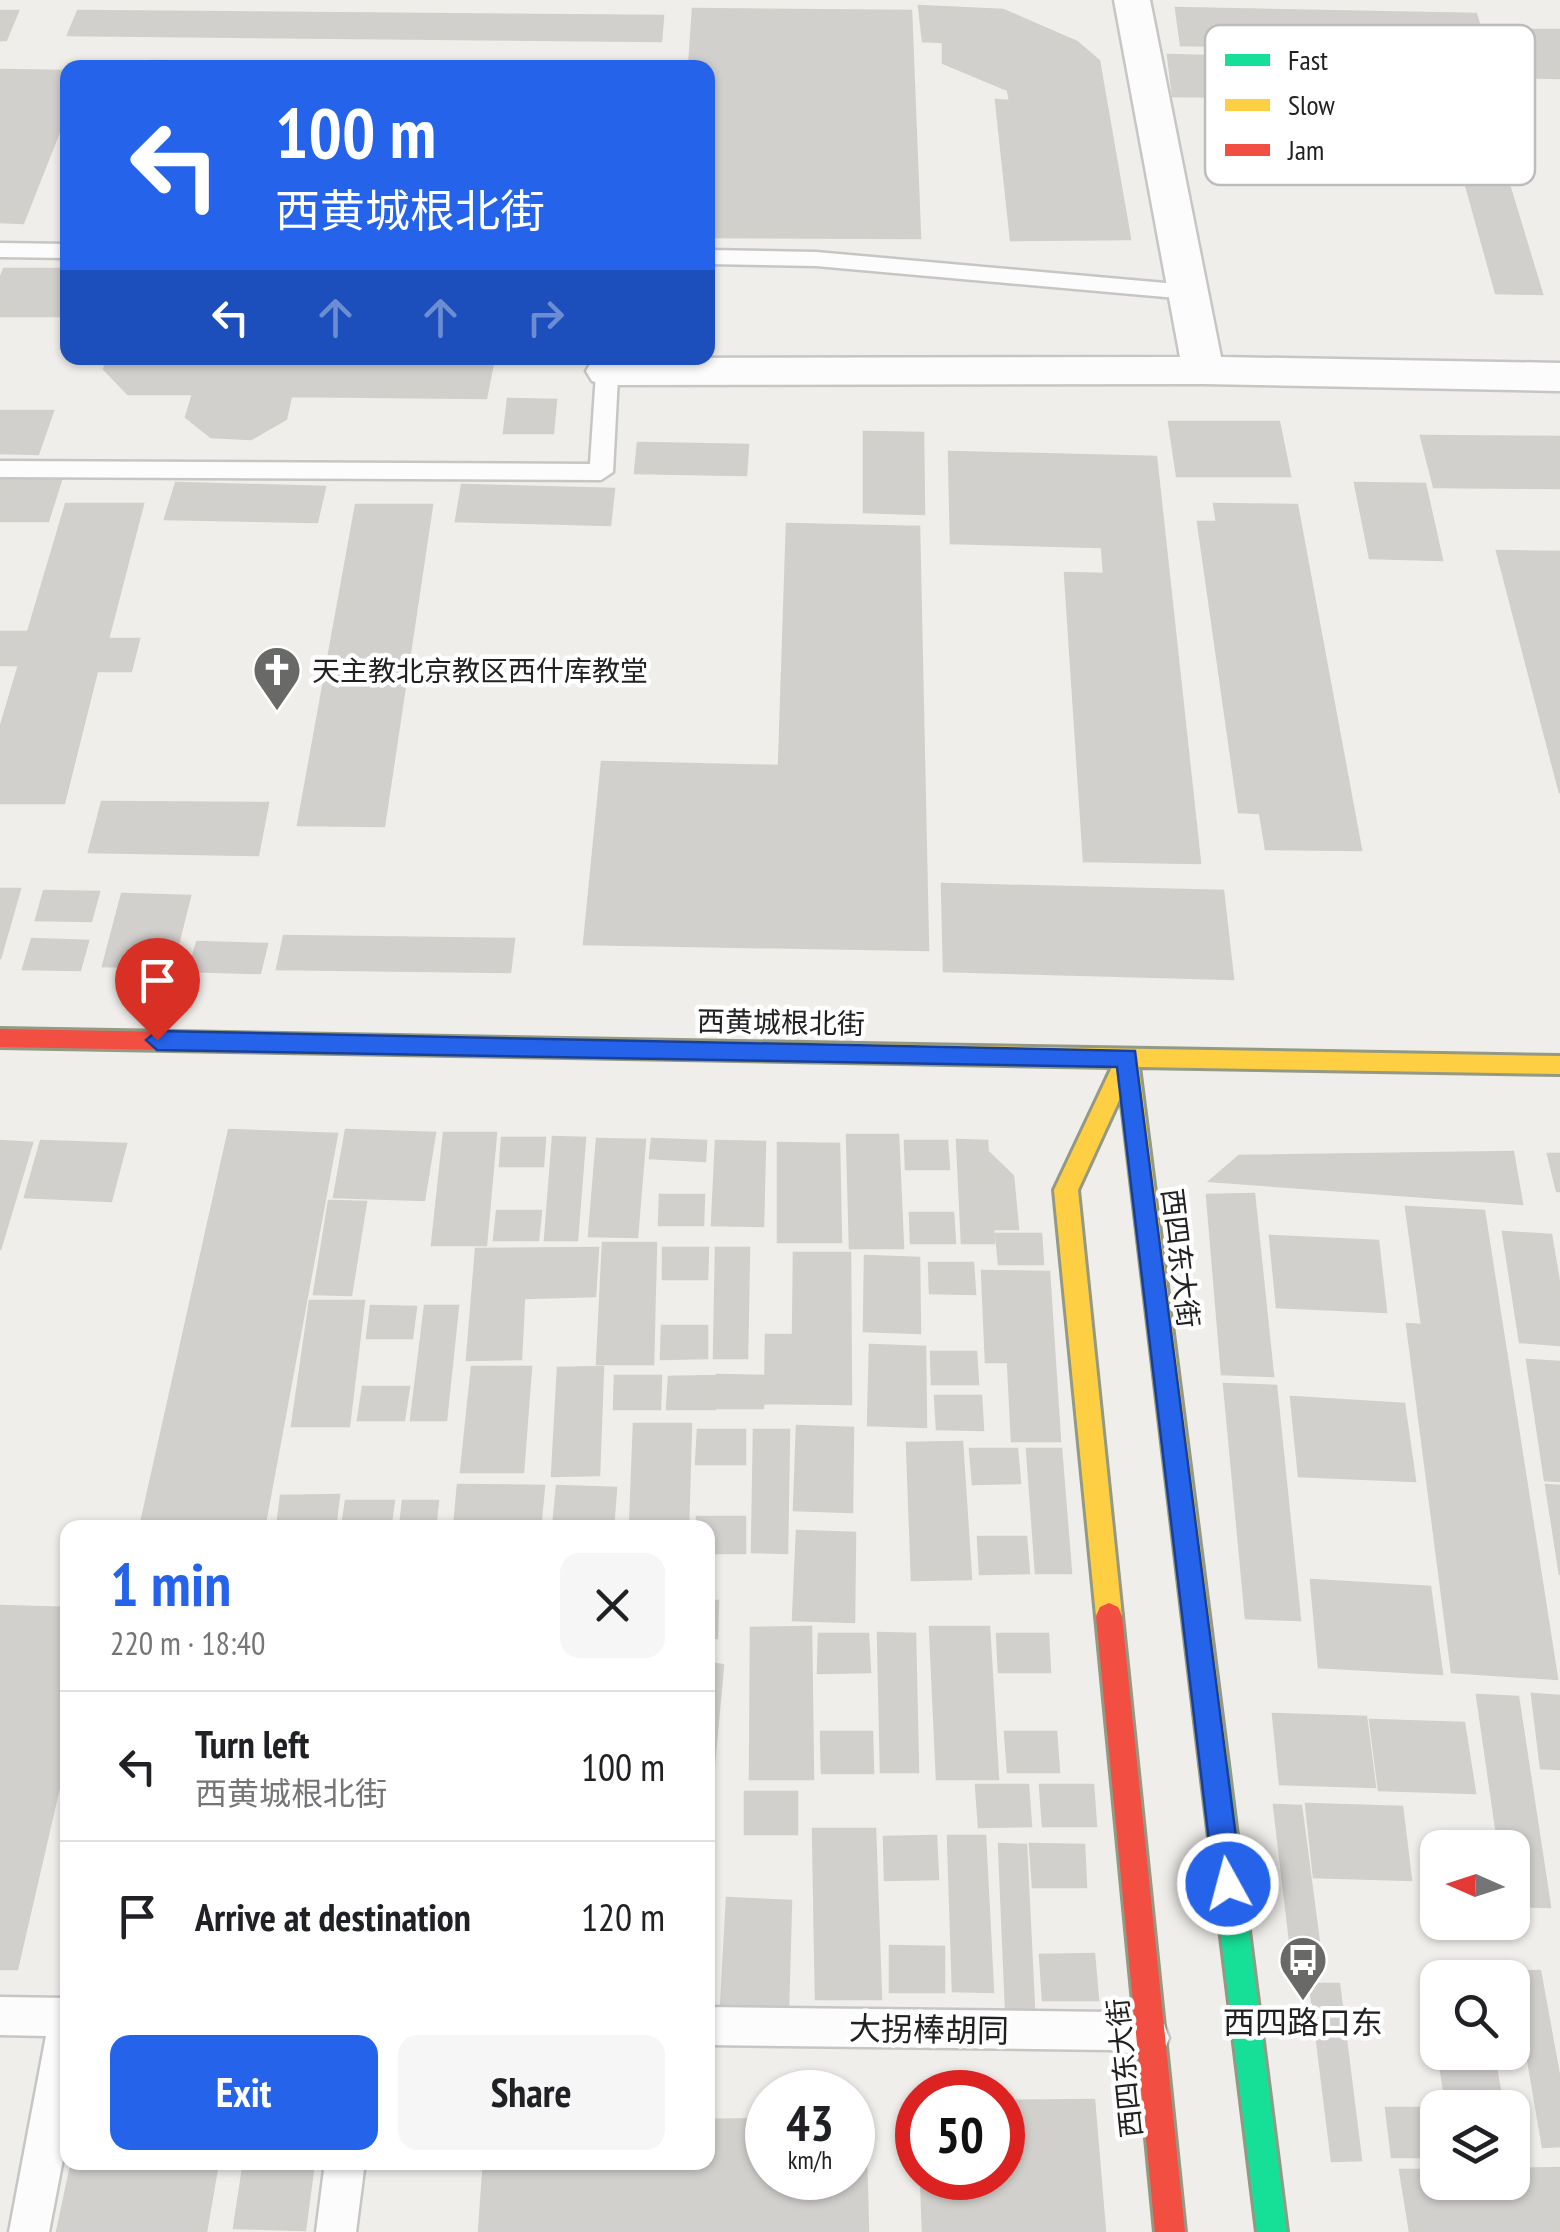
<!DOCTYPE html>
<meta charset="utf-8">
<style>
:root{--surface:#fff;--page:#f6f6f6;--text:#202124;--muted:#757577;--line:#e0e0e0;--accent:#2563eb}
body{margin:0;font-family:"PT Sans Narrow","Noto Sans SC",sans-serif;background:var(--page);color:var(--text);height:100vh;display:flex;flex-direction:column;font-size:38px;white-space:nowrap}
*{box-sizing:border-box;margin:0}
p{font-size:32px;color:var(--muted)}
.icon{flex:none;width:55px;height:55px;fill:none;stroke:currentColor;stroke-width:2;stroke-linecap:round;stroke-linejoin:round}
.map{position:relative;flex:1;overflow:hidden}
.panel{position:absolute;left:60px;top:1520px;width:655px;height:650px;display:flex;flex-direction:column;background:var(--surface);border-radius:20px;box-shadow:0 2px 8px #0004}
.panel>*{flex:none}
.top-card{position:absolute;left:60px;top:60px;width:655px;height:305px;border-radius:20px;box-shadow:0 2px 8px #0004;background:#2563eb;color:#fff;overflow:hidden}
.needle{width:65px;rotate:273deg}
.tools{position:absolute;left:1420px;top:1830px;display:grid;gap:20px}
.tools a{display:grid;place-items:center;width:110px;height:110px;border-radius:20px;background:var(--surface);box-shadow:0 2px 8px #0004;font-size:50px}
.speed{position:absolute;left:745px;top:2070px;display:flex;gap:20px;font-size:50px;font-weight:700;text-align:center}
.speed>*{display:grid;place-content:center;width:130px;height:130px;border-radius:50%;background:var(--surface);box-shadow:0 2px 8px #0004;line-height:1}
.speed small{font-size:25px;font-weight:400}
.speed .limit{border:15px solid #d22;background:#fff;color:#111}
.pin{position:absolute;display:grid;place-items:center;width:85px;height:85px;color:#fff;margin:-102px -42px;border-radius:50% 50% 50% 0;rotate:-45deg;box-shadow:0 0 10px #0007}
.pin .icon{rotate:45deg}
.me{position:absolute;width:110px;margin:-55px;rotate:353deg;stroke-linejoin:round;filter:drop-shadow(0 0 8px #0008)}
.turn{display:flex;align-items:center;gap:35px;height:210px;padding:0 50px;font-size:45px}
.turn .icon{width:130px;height:130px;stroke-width:2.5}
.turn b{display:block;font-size:70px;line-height:85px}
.lanes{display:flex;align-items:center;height:95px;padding:0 50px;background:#0003;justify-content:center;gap:50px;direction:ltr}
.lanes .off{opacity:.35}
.round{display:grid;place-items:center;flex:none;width:105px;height:105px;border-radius:20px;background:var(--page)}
.summary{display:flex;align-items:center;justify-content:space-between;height:170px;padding:0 50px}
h1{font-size:60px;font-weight:700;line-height:75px;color:var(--accent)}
.cta{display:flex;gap:20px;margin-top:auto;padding:20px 50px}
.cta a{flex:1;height:115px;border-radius:20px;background:var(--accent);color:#fff;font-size:40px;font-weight:700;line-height:115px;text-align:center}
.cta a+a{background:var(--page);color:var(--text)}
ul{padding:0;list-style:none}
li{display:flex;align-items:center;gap:30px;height:150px;padding:0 50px;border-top:2px solid var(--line)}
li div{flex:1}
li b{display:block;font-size:38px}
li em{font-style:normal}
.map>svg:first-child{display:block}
.building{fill:#d2d0cd;stroke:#d2d0cb;stroke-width:2.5}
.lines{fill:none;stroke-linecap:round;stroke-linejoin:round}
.lane-casing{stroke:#c6c6c4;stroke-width:5}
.street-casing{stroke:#c6c6c4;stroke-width:5}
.fast-casing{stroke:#939982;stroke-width:6}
.slow-casing{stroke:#939982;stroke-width:6}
.jam-casing{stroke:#939982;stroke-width:6}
.lane{fill:#fdfcfc;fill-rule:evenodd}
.street{fill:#fdfcfc;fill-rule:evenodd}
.fast{fill:#16e098;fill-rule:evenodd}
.slow{fill:#ffcf43;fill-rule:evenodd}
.jam{fill:#f24e42;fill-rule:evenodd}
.route{fill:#2563eb;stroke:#184099;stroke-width:2.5}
.labels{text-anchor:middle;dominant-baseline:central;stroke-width:9;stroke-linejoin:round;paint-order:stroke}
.poi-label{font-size:28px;fill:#212121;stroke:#fff;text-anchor:start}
.street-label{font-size:28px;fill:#212121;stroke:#fff}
.near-poi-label{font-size:32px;fill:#212121;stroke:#fff}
.near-street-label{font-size:32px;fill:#212121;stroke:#fff}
.key{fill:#fff;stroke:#bcbcbc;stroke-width:2.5}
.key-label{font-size:28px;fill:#212121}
</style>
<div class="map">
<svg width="1560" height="2232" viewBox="0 0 1560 2232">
<rect width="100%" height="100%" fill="#efeeea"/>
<path class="building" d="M919,6L1003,10L1077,42L1099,61L1130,239L1011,240L996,100L1010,101L1008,90L943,63V42L923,41Z
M1176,8L1476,14L1487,51L1181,45Z
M693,9L911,11L920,238L708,237V68H689Z
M0,11H18L6,40H0Z
M78,11L663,16L661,41L68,35Z
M1493,30H1560V78L1508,77Z
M1168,55L1241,57L1247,97L1173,96Z
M151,61L530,65L149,68Z
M0,70L68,71V109L23,223L0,222Z
M1463,174L1506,175L1542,294L1496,293Z
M4,269H68V316H0V279Z
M108,358H494L486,398L291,396L286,419L251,439L211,437L186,417L193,394H128L104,369Z
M508,399L556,400L553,433H504Z
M0,411H53L38,454L0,453Z
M1169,422H1279L1290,476H1177Z
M864,432L923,433L924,514L864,512Z
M1421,436L1560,437V488L1434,487Z
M638,443L748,445L746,475L635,473Z
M949,452L1156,457L1200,863L1084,861L1065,573L1104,574L1102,547L951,543Z
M0,480H61L48,521H0Z
M176,483L325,487L317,522L165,519Z
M1355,483L1425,484L1442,560L1370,558Z
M462,485L614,489L610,525L456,521Z
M66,504H143L108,639H139L131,671H97L64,803H0V729L19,665H0V632H28Z
M1214,504L1297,505L1361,850L1266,849L1260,813L1239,812L1198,522H1217Z
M356,505H432L384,826L298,825Z
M787,524L919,527L928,950L584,944L602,762L779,766Z
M1497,551L1560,552V793Z
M102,802L268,803L258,855L89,852Z
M942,884L1223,891L1233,979L944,971Z
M0,889H20L0,959Z
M44,891L99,892L91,921L36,920Z
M122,894L190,896L172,968L103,966Z
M284,936L514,939L510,972L277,969Z
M32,939L88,941L80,970L23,969Z
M197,942L267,944L260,973L189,971Z
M229,1130L337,1134L264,1528H140Z
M346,1130L435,1133L424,1200L334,1197Z
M444,1133H496L486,1245H432Z
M847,1135H898L903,1248H850Z
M553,1137L585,1138L577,1240H545Z
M502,1138H545L543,1166H500Z
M597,1139L645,1140L637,1237L589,1236Z
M652,1139L706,1141L705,1161L650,1158Z
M957,1140L987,1141L994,1243H962Z
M0,1141L32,1143L0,1250Z
M41,1141L126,1144L111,1201L25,1197Z
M716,1141L765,1142L763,1226L712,1225Z
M905,1141H947L949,1169H906Z
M778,1143L839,1144L841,1242H778Z
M988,1152L1013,1176L1018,1229H994Z
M1513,1152L1522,1204L1210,1181L1239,1156Z
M1548,1154H1560V1191H1557Z
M1254,1194L1273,1376L1222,1374L1207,1195Z
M660,1195H704L703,1225H659Z
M329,1201L366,1202L351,1295L314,1294Z
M1406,1207L1484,1211L1557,1679L1452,1672L1407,1324L1422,1325Z
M497,1211H541L538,1240H494Z
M910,1213H953L955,1243H911Z
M1503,1232L1551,1235L1560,1288V1345L1520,1342Z
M996,1234H1041L1043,1264H999Z
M1270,1236L1378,1241L1386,1312L1277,1307Z
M603,1243H656L653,1364H597Z
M598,1248L595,1296L524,1298L521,1359L467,1360L476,1249Z
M663,1248H708L707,1279H663Z
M716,1248H749L747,1358H714Z
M794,1253H850L851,1404L765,1403L766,1335H793Z
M865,1256L919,1258L920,1333L864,1331Z
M929,1263H973L975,1294L930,1293Z
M982,1271L1049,1272L1060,1441H1012L1008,1362H986Z
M310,1301H364L349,1426H292Z
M371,1306L416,1307L412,1338H367Z
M425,1306H458L446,1420H411Z
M662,1326H707V1358L661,1359Z
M870,1345L925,1347L926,1427L868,1425Z
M931,1352H976L978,1384H932Z
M1527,1360L1560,1362V1481L1545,1480Z
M472,1367H531L523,1472H461Z
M603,1367L599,1475L552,1476L558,1368Z
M717,1375L763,1376V1408H717Z
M615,1376H661L660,1409H614Z
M715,1376V1409H667L669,1377Z
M1224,1384L1276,1386L1300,1620L1246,1618Z
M363,1387H409L404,1420H358Z
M935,1396H981L983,1430L937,1429Z
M1291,1397L1404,1404L1415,1481L1299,1476Z
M634,1424H691L688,1528H630Z
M797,1426L853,1428L852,1512L794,1510Z
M698,1430H745V1464H696Z
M754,1430H789L787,1553L752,1552Z
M962,1442L971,1579L912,1580L907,1443Z
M970,1449H1017L1020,1483L973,1484Z
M1027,1449H1061L1071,1573H1036Z
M458,1485L544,1486L540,1528H454Z
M1546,1485L1560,1486V1575Z
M557,1486L616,1488L613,1528H553Z
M339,1495L335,1528H277L281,1496Z
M346,1501H394L390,1528H342Z
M403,1501H438L435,1528H400Z
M697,1517H745V1553H708V1528H697Z
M797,1531L855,1533L854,1622L793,1620Z
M978,1537H1026L1029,1573L980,1574Z
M1311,1580L1430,1587L1442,1674L1319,1667Z
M708,1601H718L717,1638H708Z
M0,1606L68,1608V1748L17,1969H0Z
M811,1627L813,1779H750L751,1628Z
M930,1627H989L998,1779H937Z
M878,1633L915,1634L918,1772H881Z
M819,1634H868L870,1672L818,1673Z
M997,1634H1048L1050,1672H999Z
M708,1663L723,1665L708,1829Z
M1532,1694L1560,1696V1769L1541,1768Z
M1477,1695L1518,1697L1550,1907L1512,1906V1848H1499Z
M1273,1714L1366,1717L1375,1787L1280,1784Z
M1370,1720L1464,1723L1475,1793L1379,1790Z
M821,1732H872L873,1773H822Z
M1005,1732H1056L1059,1772H1008Z
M976,1785H1028L1031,1826L979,1827Z
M1040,1785H1093L1096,1826H1043Z
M745,1792H797V1834H745Z
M1306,1804L1402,1807L1411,1880L1314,1877Z
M1274,1805L1301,1806L1322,1966H1293Z
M813,1829H875L881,1999H816Z
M936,1836L938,1879L885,1880L884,1837Z
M948,1836H985L993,1992L953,1991Z
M999,1844L1026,1845L1034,2009L1006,2008Z
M1030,1844L1084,1845L1086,1887H1033Z
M727,1898L791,1901L788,2009L721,2008Z
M890,1946L944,1947V1992H890Z
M1094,1954L1098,2000H1043L1040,1955Z
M1540,1971L1560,2081V2146L1543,2147L1513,1972Z
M1310,1984H1339L1361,2160L1332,2161Z
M1438,2052H1493L1501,2096H1445Z
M1094,2100L1105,2232H923L921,2178H1002V2101Z
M1386,2108H1438V2157H1392Z
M768,2119V2178H852V2119H865L868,2232H479L484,2162H708V2120Z
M72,2162H218L206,2232H57Z
M244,2162H314L305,2230L234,2228Z
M1560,2168V2232H1410L1400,2170H1438V2182H1512V2169Z"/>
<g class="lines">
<g class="lane-casing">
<path id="lane" d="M0,243L68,244V258L0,257Z
M708,250L816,252L1188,285L1199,292L1188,299L816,266L708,264Z
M597,358H619L613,472L601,480L0,477V461L590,464Z
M0,1997L68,1998V2133L49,2232H9L46,2036L0,2035Z
M708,2007L1110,2012L1164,2024L1169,2038L1164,2052L1150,2057L1110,2050L708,2045Z
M325,2162H365L356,2232H316Z"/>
</g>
<g class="street-casing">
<path id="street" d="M1114,0H1150L1221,357L1560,363V391L1203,384L607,385L592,381L586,371L592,361L606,358L1180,357Z"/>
</g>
<g class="fast-casing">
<path id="fast" d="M1214,1750L1224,1754L1228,1764L1287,2232H1257L1200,1764L1204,1754Z"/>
</g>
<g class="slow-casing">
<path id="slow" d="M624,1040L1560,1056V1074L1139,1067L1228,1764L1224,1774L1214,1778L1204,1774L1200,1764L1121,1096L1078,1190L1122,1616L1118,1625L1109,1629L1100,1625L1096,1616L1054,1190L1112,1067L624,1058L616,1056L613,1049L616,1042Z"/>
</g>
<g class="jam-casing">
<path id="jam" d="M0,1029L624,1040L632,1042L635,1049L632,1056L624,1058L0,1047Z
M1109,1603L1118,1607L1122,1616L1185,2232H1155L1096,1616L1100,1607Z"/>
</g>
<use href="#lane" class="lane"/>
<use href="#street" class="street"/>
<use href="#fast" class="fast"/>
<use href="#slow" class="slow"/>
<use href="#jam" class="jam"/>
</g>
<path class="route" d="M157,1031L1135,1051L1242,1884L1238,1894L1228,1898L1218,1894L1214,1884L1117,1067L157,1050L146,1040Z"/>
<defs>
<g id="church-pin" transform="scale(2.5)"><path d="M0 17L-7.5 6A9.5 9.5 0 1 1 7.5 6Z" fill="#696967" stroke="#fff"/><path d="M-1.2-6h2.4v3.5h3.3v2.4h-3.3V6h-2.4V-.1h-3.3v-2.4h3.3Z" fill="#fff"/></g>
<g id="bus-pin" transform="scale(2.5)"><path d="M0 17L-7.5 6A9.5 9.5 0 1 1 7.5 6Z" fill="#696967" stroke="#fff"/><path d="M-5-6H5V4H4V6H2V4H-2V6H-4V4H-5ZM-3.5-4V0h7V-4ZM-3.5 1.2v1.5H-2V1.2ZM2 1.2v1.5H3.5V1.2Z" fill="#fff"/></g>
</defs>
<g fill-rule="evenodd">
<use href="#church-pin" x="277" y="670"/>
<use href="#bus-pin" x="1303" y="1960"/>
</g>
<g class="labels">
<g class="poi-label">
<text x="312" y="670">天主教北京教区西什库教堂</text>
</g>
<g class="street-label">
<text transform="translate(781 1022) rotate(1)">西黄城根北街</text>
<text transform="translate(1181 1258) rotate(83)">西四东大街</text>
<text transform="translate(1124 2068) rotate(-96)">西四东大街</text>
</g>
<g class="near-poi-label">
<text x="1303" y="2022">西四路口东</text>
</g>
<g class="near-street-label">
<text transform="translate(929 2029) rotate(1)">大拐棒胡同</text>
</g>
</g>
<rect x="1205" y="25" width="330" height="160" rx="15" class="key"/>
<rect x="1225" y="54" width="45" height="12" fill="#16e098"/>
<rect x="1225" y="99" width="45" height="12" fill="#ffcf43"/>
<rect x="1225" y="144" width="45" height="12" fill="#f24e42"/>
<g class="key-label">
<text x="1288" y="70">Fast</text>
<text x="1288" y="115">Slow</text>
<text x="1288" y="160">Jam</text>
</g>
</svg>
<div class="tools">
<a><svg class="needle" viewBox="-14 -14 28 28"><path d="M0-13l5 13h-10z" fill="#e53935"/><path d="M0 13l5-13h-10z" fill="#757577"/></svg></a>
<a><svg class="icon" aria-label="search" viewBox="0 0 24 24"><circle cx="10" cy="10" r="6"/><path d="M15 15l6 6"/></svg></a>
<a><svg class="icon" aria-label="layers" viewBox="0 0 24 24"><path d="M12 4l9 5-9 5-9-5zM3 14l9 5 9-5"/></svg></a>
</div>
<div class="speed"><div>43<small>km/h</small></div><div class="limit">50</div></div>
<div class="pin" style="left:157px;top:1040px;background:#d93025"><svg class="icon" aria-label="arrive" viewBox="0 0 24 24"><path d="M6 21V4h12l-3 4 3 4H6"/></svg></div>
<svg class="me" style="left:1228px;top:1884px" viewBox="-20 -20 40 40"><circle r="17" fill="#2563eb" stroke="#fff" stroke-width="3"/><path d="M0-11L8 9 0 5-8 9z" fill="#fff"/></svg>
<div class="top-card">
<div class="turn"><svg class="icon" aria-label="left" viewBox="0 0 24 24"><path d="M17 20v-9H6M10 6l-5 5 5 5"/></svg><div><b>100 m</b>西黄城根北街</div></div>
<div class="lanes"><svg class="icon" aria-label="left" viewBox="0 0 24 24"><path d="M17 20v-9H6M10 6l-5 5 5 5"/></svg><svg class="icon off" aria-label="ahead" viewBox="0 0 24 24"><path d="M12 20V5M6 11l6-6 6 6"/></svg><svg class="icon off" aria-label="ahead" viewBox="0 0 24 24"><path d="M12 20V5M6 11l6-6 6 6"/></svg><svg class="icon off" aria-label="right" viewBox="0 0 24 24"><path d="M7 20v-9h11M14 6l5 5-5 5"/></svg></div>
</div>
<section class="panel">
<div class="summary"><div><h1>1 min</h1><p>220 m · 18:40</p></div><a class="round"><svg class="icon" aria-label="close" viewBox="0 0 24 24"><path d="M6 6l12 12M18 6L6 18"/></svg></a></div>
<ul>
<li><svg class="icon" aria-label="left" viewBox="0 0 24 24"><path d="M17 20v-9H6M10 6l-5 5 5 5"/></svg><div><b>Turn left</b><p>西黄城根北街</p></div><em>100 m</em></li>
<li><svg class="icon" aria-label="arrive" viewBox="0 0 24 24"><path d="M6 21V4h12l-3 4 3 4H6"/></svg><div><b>Arrive at destination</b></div><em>120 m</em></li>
</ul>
<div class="cta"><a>Exit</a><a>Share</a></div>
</section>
</div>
